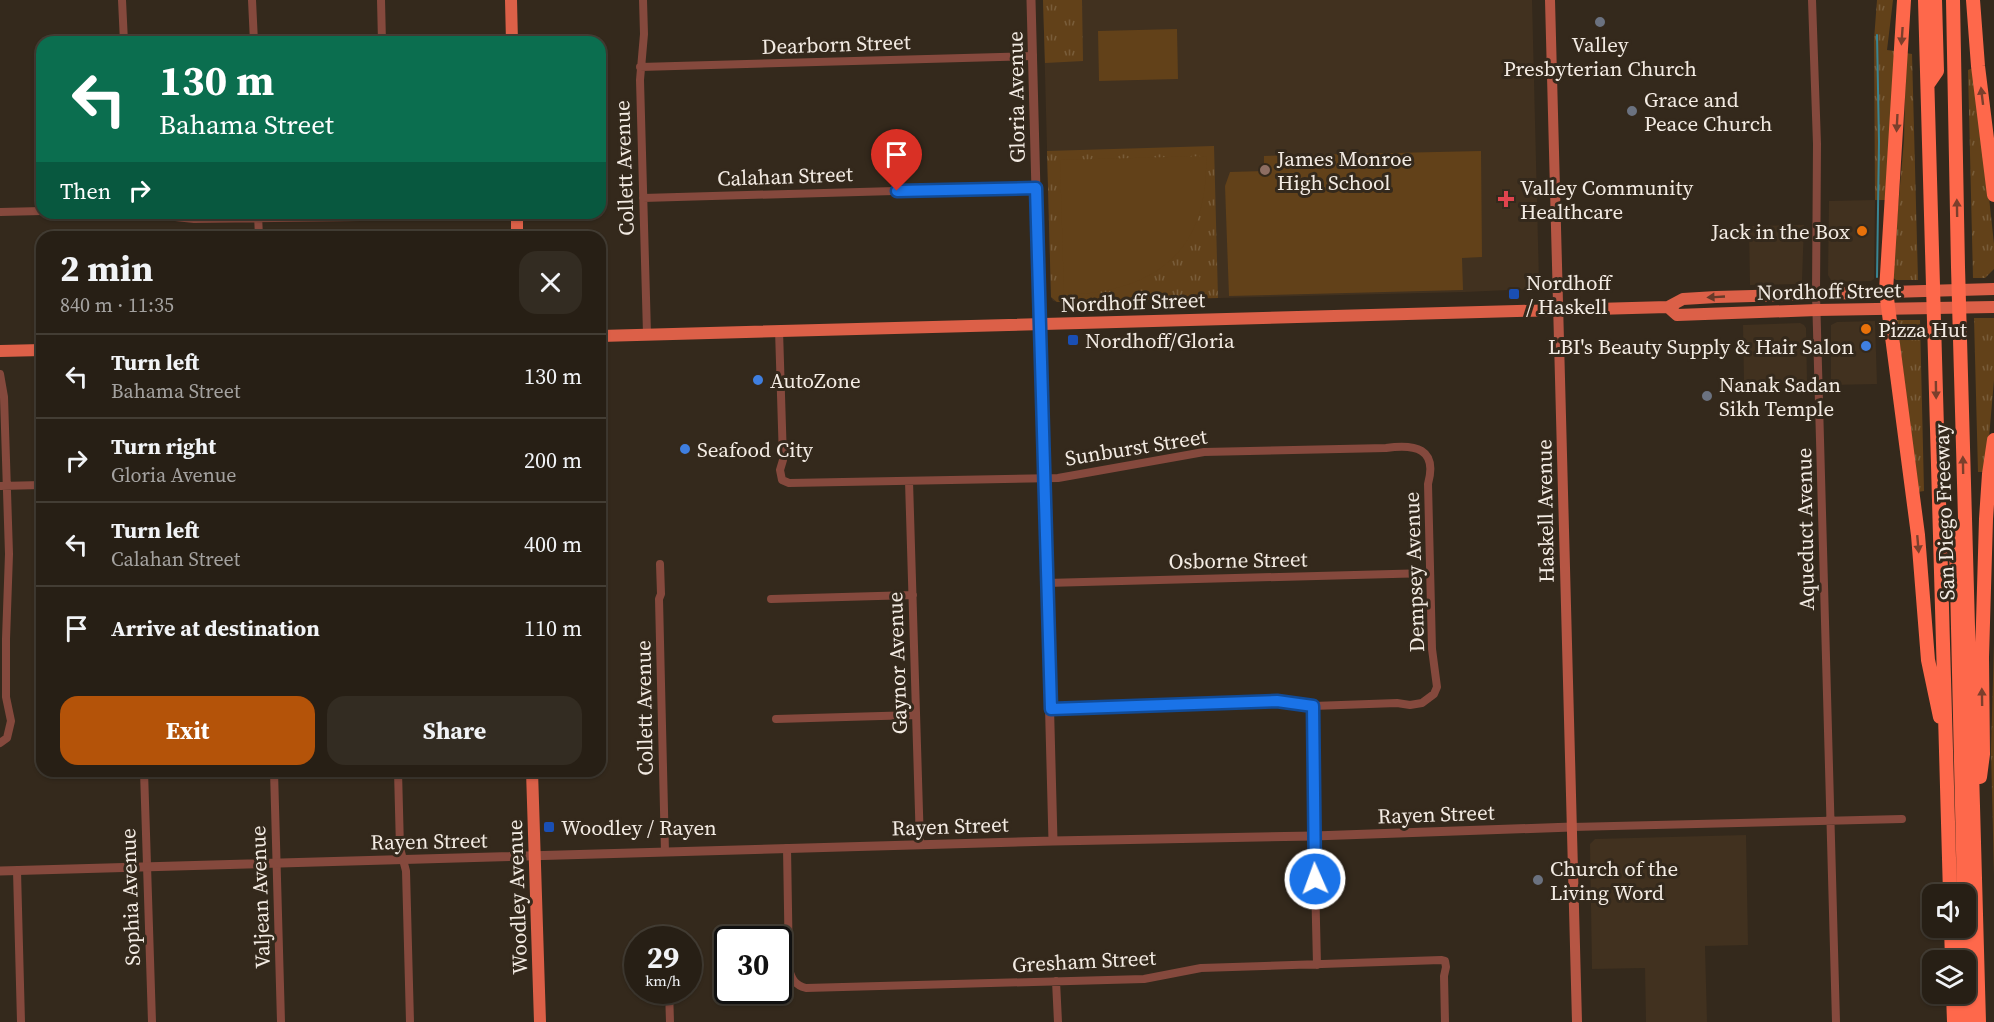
<!DOCTYPE html>
<meta charset="utf-8">
<style>
:root{--surface:#271f15;--page:#332c22;--text:#f1f3f6;--muted:#a4a2a0;--line:#433d34;--accent:#b45309}
body{margin:0;font-family:"Source Serif 4",serif;background:var(--page);color:var(--text);height:100vh;display:flex;flex-direction:column;font-size:22px;white-space:nowrap}
*{box-sizing:border-box;margin:0}
p{font-size:20px;color:var(--muted)}
.icon{flex:none;width:33px;height:33px;fill:none;stroke:currentColor;stroke-width:2;stroke-linecap:round;stroke-linejoin:round}
.map{position:relative;flex:1;overflow:hidden}
.side{position:absolute;left:36px;top:231px;width:570px;height:546px;display:flex;flex-direction:column;background:var(--surface);border-radius:18px;box-shadow:0 2px 4px #0004,0 0 0 2px var(--line)}
.side>*{flex:none}
.hud{position:absolute;left:36px;top:36px;width:570px;height:183px;border-radius:18px;box-shadow:0 2px 4px #0004,0 0 0 2px var(--line);background:#0b6e4f;color:#fff;overflow:hidden}
.tools{position:absolute;left:1922px;top:884px;display:grid;gap:12px}
.tools a{display:grid;place-items:center;width:54px;height:54px;border-radius:12px;background:var(--surface);box-shadow:0 2px 4px #0004,0 0 0 2px var(--line);font-size:30px}
.speed{position:absolute;left:624px;top:926px;display:flex;gap:12px;font-size:30px;font-weight:700;text-align:center}
.speed>*{display:grid;place-content:center;width:78px;height:78px;border-radius:50%;background:var(--surface);box-shadow:0 2px 4px #0004,0 0 0 2px var(--line);line-height:1}
.speed small{font-size:15px;font-weight:400}
.speed .limit{border:3px solid #111;border-radius:9px;background:#fff;color:#111}
.pin{position:absolute;display:grid;place-items:center;width:51px;height:51px;color:#fff;margin:-62px -26px;border-radius:50% 50% 50% 0;rotate:-45deg;box-shadow:0 0 6px #0007}
.pin .icon{rotate:45deg}
.me{position:absolute;width:66px;margin:-33px;rotate:358deg;stroke-linejoin:round;filter:drop-shadow(0 0 4px #0008)}
.turn{display:flex;align-items:center;gap:21px;height:126px;padding:0 24px;font-size:27px}
.turn .icon{width:78px;height:78px;stroke-width:2.5}
.turn b{display:block;font-size:42px;line-height:51px}
.then{display:flex;align-items:center;height:57px;padding:0 24px;background:#0003;gap:12px;font-size:22px}
.round{display:grid;place-items:center;flex:none;width:63px;height:63px;border-radius:18px;background:var(--page)}
.head{display:flex;align-items:center;justify-content:space-between;height:102px;padding:0 24px}
h1{font-size:36px;font-weight:700;line-height:45px}
.cta{display:flex;gap:12px;margin-top:auto;padding:12px 24px}
.cta a{flex:1;height:69px;border-radius:18px;background:var(--accent);color:#fff;font-size:24px;font-weight:700;line-height:69px;text-align:center}
.cta a+a{background:var(--page);color:var(--text)}
ul{padding:0;list-style:none}
li{display:flex;align-items:center;gap:18px;height:84px;padding:0 24px;border-top:2px solid var(--line)}
li div{flex:1}
li b{display:block;font-size:22px}
li em{font-style:normal}
.map>svg:first-child{display:block}
.built{fill:#41311f}
.grass{fill:url(#grass-tufts)}
.pitch{fill:#624119}
.lines{fill:none;stroke-linecap:round;stroke-linejoin:round}
.stream{stroke:#398593;stroke-width:2}
.minor{stroke:#85493d;stroke-width:8}
.tertiary{stroke:#85493d;stroke-width:9}
.secondary{stroke:#b65644;stroke-width:10}
.primary{stroke:#dc6048;stroke-width:12}
.motorway{stroke:#fe684b;stroke-width:14}
.oneway{fill:#7b3f2c}
.oneway2{fill:#663a29}
.route-casing{stroke:#114b97;stroke-width:15}
.route{stroke:#1a73e8;stroke-width:10}
.worship-dot{fill:#6b7280;stroke:#34291c;stroke-width:2}
.education-dot{fill:#8d6e63;stroke:#34291c;stroke-width:2}
.health-dot{fill:#e0444e;stroke:#34291c;stroke-width:2}
.food-dot{fill:#e8710a;stroke:#34291c;stroke-width:2}
.transit-dot{fill:#1a4fb4;stroke:#34291c;stroke-width:2}
.shop-dot{fill:#3f7fe0;stroke:#34291c;stroke-width:2}
.labels{text-anchor:middle;dominant-baseline:central;stroke-width:6;stroke-linejoin:round;paint-order:stroke}
.street-label{font-size:21px;fill:#f3ebe3;stroke:#34291c}
.poi-label{font-size:21px;fill:#f3ebe3;stroke:#34291c;text-anchor:start}
</style>
<div class="map">
<svg width="1994" height="1022" viewBox="0 0 1994 1022">
<defs>
<pattern id="grass-tufts" width="24" height="20" patternUnits="userSpaceOnUse" patternTransform="scale(1.5)"><rect width="24" height="20" fill="#624119"/><path d="M3 7l-1-3M5 7V3M7 7l1-3M15 17l-1-3M17 17v-4M19 17l1-3" fill="none" stroke="#795d3a"/></pattern>
</defs>
<rect width="100%" height="100%" fill="#34291c"/>
<path class="built" d="M1043,0H1532L1539,282L1537,287L1533,289L1465,292L1057,302L1053,301L1051,297Z
M1875,200L1874,279L1871,281L1832,282L1828,275L1829,201Z
M1804,225L1802,281L1798,284L1750,285L1749,226Z
M1875,321L1877,384L1831,385V325L1837,322Z
M1800,323L1804,325L1806,328L1807,381L1744,382L1743,325Z
M1746,835L1748,945L1705,946L1707,1022H1646L1645,968L1592,969L1590,844L1595,839Z"/>
<path class="grass" d="M1043,0H1082L1083,61L1045,63Z
M1877,0H1893L1887,50L1895,51L1887,200H1875L1874,40Z
M1906,53L1912,54L1918,280H1896L1892,277L1904,140Z
M1975,67L1994,244V269L1985,278H1973L1968,70Z
M1214,146L1218,298L1057,302L1051,297L1047,151Z
M1974,318H1994V380L1986,472H1978Z
M1897,320H1920L1924,491L1918,492Z
M1994,643V875L1991,751Z"/>
<path class="pitch" d="M1177,29L1178,79L1099,81L1098,31Z
M1481,151L1482,257L1462,258L1463,290L1229,296L1225,186L1230,172L1264,171V156Z
M1206,156C1209,252 1155,292 1064,295L1060,160Z"/>
<g class="lines">
<path class="stream" d="M1877,35L1879,142L1877,277"/>
<path class="minor" d="M122,0L124,42
M252,0L254,42
M381,0L382,42
M643,0L644,34L640,80L647,334
M1812,0L1817,144L1816,294L1836,1022
M640,67L1033,56
M643,198L1036,187
M0,212L42,211
M138,213L194,219L360,217L372,216L379,213
M258,215L259,237
M779,330L783,460L780,470L782,480L789,483L1058,478L1204,452L1386,448C1415,444 1438,448 1428,484L1432,649L1437,687L1434,694L1422,703L1410,705L1397,703L1313,706L1277,701L1051,709
M0,374L4,397L9,554L6,639V697L11,721L7,738L0,743
M909,481L920,845
M0,486L42,485
M660,564L661,594L659,599L665,852
M1046,583L1430,573
M771,599L913,595
M1313,706L1314,836L1317,965
M776,719L916,715
M144,771L152,1022
M274,771L281,1022
M398,771L400,848L406,871L410,1022
M1572,827L1902,819
M787,848L789,969C792,980 795,985 806,988L1144,979L1201,968L1441,960L1445,961L1446,967L1444,976L1445,1022
M17,871L21,1022
M1056,981L1058,1022
M669,990L670,1022"/>
<path class="tertiary" d="M1031,0L1053,841
M0,871L1053,841L1314,836L1572,827"/>
<path class="secondary" d="M1550,0L1577,1022"/>
<path class="primary" d="M511,0L512,42
M517,213V237
M1668,307L1677,315L1817,310L1994,307
M600,336L1668,307L1683,299L1716,297L1994,289
M0,351L42,350
M532,771L540,1022"/>
<path class="motorway" d="M1904,0L1886,291L1918,535L1928,660L1940,717
M1925,0L1950,894
M1953,0L1958,267L1979,1022
M1973,0L1978,66L1994,195
M1928,84L1937,71L1935,0
M1961,531L1956,539L1964,894
M1980,777L1983,754L1982,657L1986,519L1989,474L1994,440
M1965,920L1967,1022
M1951,927L1952,960
M1953,993L1954,1022"/>
</g>
<defs><path id="oneway-solid" d="M-6-.8H1V-3.2L6.5 0L1 3.2V.8H-6Z" transform="scale(1.5)"/></defs>
<g class="oneway">
<use href="#oneway-solid" transform="translate(1902 36) rotate(94)"/>
<use href="#oneway-solid" transform="translate(1982 96) rotate(-97)"/>
<use href="#oneway-solid" transform="translate(1897 123) rotate(93)"/>
<use href="#oneway-solid" transform="translate(1957 208) rotate(-91)"/>
<use href="#oneway-solid" transform="translate(1936 390) rotate(89)"/>
<use href="#oneway-solid" transform="translate(1963 465) rotate(-91)"/>
<use href="#oneway-solid" transform="translate(1918 544) rotate(85)"/>
<use href="#oneway-solid" transform="translate(1982 697) rotate(-91)"/>
</g>
<use class="oneway2" href="#oneway-solid" transform="translate(1716 297) rotate(177)"/>
<g class="lines">
<g class="route-casing">
<path id="route" d="M897,191L1036,188L1051,709L1277,701L1313,706L1315,879"/>
</g>
<use href="#route" class="route"/>
</g>
<g class="worship-dot">
<circle cx="1600" cy="22" r="6"/>
<circle cx="1632" cy="111" r="6"/>
<circle cx="1707" cy="396" r="6"/>
<circle cx="1538" cy="880" r="6"/>
</g>
<circle class="education-dot" cx="1265" cy="170" r="6"/>
<path class="health-dot" d="M1503 190h6v6h6v6h-6v6h-6v-6h-6v-6h6z"/>
<g class="food-dot">
<circle cx="1862" cy="231" r="6"/>
<circle cx="1866" cy="329" r="6"/>
</g>
<g class="transit-dot">
<rect x="1508" y="288" width="12" height="12" rx="3"/>
<rect x="1067" y="334" width="12" height="12" rx="3"/>
<rect x="543" y="821" width="12" height="12" rx="3"/>
</g>
<g class="shop-dot">
<circle cx="1866" cy="346" r="6"/>
<circle cx="758" cy="380" r="6"/>
<circle cx="685" cy="449" r="6"/>
</g>
<g class="labels">
<g class="street-label">
<text transform="translate(836 44) rotate(-2)">Dearborn Street</text>
<text transform="translate(1016 97) rotate(-91)">Gloria Avenue</text>
<text transform="translate(624 168) rotate(-92)">Collett Avenue</text>
<text transform="translate(785 176) rotate(-2)">Calahan Street</text>
<text transform="translate(1829 291) rotate(-1)">Nordhoff Street</text>
<text transform="translate(1133 302) rotate(-2)">Nordhoff Street</text>
<text transform="translate(1136 447) rotate(-9)">Sunburst Street</text>
<text transform="translate(1545 511) rotate(-91)">Haskell Avenue</text>
<text transform="translate(1944 512) rotate(-92)">San Diego Freeway</text>
<text transform="translate(1805 529) rotate(-91)">Aqueduct Avenue</text>
<text transform="translate(1238 560) rotate(-1)">Osborne Street</text>
<text transform="translate(1414 572) rotate(-92)">Dempsey Avenue</text>
<text transform="translate(897 663) rotate(-92)">Gaynor Avenue</text>
<text transform="translate(644 708) rotate(-91)">Collett Avenue</text>
<text transform="translate(1436 814) rotate(-2)">Rayen Street</text>
<text transform="translate(950 826) rotate(-2)">Rayen Street</text>
<text transform="translate(429 841) rotate(-1)">Rayen Street</text>
<text transform="translate(130 897) rotate(-92)">Sophia Avenue</text>
<text transform="translate(260 897) rotate(-92)">Valjean Avenue</text>
<text transform="translate(517 897) rotate(-92)">Woodley Avenue</text>
<text transform="translate(1084 961) rotate(-3)">Gresham Street</text>
</g>
<g class="poi-label">
<text x="1600" y="44" text-anchor="middle">Valley<tspan x="1600" dy="24">Presbyterian Church</tspan></text>
<text x="1644" y="99">Grace and<tspan x="1644" dy="24">Peace Church</tspan></text>
<text x="1277" y="158">James Monroe<tspan x="1277" dy="24">High School</tspan></text>
<text x="1520" y="187">Valley Community<tspan x="1520" dy="24">Healthcare</tspan></text>
<text x="1850" y="231" text-anchor="end">Jack in the Box</text>
<text x="1526" y="282">Nordhoff<tspan x="1526" dy="24">/ Haskell</tspan></text>
<text x="1878" y="329">Pizza Hut</text>
<text x="1085" y="340">Nordhoff/Gloria</text>
<text x="1854" y="346" text-anchor="end">LBI's Beauty Supply &amp; Hair Salon</text>
<text x="770" y="380">AutoZone</text>
<text x="1719" y="384">Nanak Sadan<tspan x="1719" dy="24">Sikh Temple</tspan></text>
<text x="697" y="449">Seafood City</text>
<text x="561" y="827">Woodley / Rayen</text>
<text x="1550" y="868">Church of the<tspan x="1550" dy="24">Living Word</tspan></text>
</g>
</g>
</svg>
<div class="tools">
<a><svg class="icon" aria-label="sound" viewBox="0 0 24 24"><path d="M4 9h4l5-4v14l-5-4H4zM17 9q2 3 0 6"/></svg></a>
<a><svg class="icon" aria-label="layers" viewBox="0 0 24 24"><path d="M12 4l9 5-9 5-9-5zM3 14l9 5 9-5"/></svg></a>
</div>
<div class="speed"><div>29<small>km/h</small></div><div class="limit">30</div></div>
<div class="pin" style="left:897px;top:191px;background:#d93025"><svg class="icon" aria-label="arrive" viewBox="0 0 24 24"><path d="M6 21V4h12l-3 4 3 4H6"/></svg></div>
<svg class="me" style="left:1315px;top:879px" viewBox="-20 -20 40 40"><circle r="17" fill="#1a73e8" stroke="#fff" stroke-width="3"/><path d="M0-11L8 9 0 5-8 9z" fill="#fff"/></svg>
<div class="hud">
<div class="turn"><svg class="icon" aria-label="left" viewBox="0 0 24 24"><path d="M17 20v-9H6M10 6l-5 5 5 5"/></svg><div><b>130 m</b>Bahama Street</div></div>
<div class="then">Then<svg class="icon" aria-label="right" viewBox="0 0 24 24"><path d="M7 20v-9h11M14 6l5 5-5 5"/></svg></div>
</div>
<section class="side">
<div class="head"><div><h1>2 min</h1><p>840 m · 11:35</p></div><a class="round"><svg class="icon" aria-label="close" viewBox="0 0 24 24"><path d="M6 6l12 12M18 6L6 18"/></svg></a></div>
<ul>
<li><svg class="icon" aria-label="left" viewBox="0 0 24 24"><path d="M17 20v-9H6M10 6l-5 5 5 5"/></svg><div><b>Turn left</b><p>Bahama Street</p></div><em>130 m</em></li>
<li><svg class="icon" aria-label="right" viewBox="0 0 24 24"><path d="M7 20v-9h11M14 6l5 5-5 5"/></svg><div><b>Turn right</b><p>Gloria Avenue</p></div><em>200 m</em></li>
<li><svg class="icon" aria-label="left" viewBox="0 0 24 24"><path d="M17 20v-9H6M10 6l-5 5 5 5"/></svg><div><b>Turn left</b><p>Calahan Street</p></div><em>400 m</em></li>
<li><svg class="icon" aria-label="arrive" viewBox="0 0 24 24"><path d="M6 21V4h12l-3 4 3 4H6"/></svg><div><b>Arrive at destination</b></div><em>110 m</em></li>
</ul>
<div class="cta"><a>Exit</a><a>Share</a></div>
</section>
</div>
